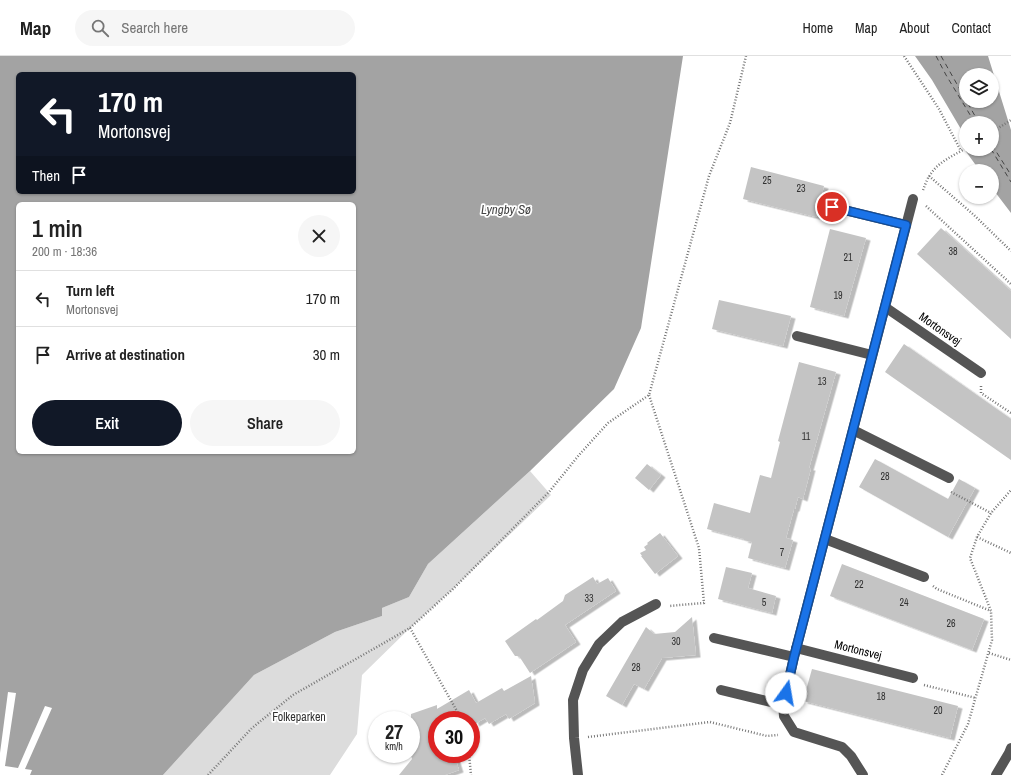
<!DOCTYPE html>
<meta charset="utf-8">
<style>
:root{--surface:#fff;--page:#f6f6f6;--text:#222;--muted:#767676;--line:#e0e0e0;--accent:#111827}
body{margin:0;font-family:"Archivo Narrow",sans-serif;background:var(--page);color:var(--text);height:100vh;display:flex;flex-direction:column;font-size:15px;white-space:nowrap}
*{box-sizing:border-box;margin:0}
p{font-size:13px;color:var(--muted)}
.icon{flex:none;width:22px;height:22px;fill:none;stroke:currentColor;stroke-width:2;stroke-linecap:round;stroke-linejoin:round}
.map{position:relative;flex:1;overflow:hidden}
.details{position:absolute;left:16px;top:146px;width:340px;height:252px;display:flex;flex-direction:column;background:var(--surface);border-radius:6px;box-shadow:0 1px 3px #0004}
.details>*{flex:none}
.top-card{position:absolute;left:16px;top:16px;width:340px;height:122px;border-radius:6px;box-shadow:0 1px 3px #0004;background:#111827;color:#fff;overflow:hidden}
.controls{position:absolute;left:959px;top:12px;display:grid;gap:8px}
.controls a{display:grid;place-items:center;width:40px;height:40px;border-radius:50%;background:var(--surface);box-shadow:0 1px 3px #0004;font-size:20px}
.speed{position:absolute;left:368px;top:655px;display:flex;gap:8px;font-size:20px;font-weight:700;text-align:center}
.speed>*{display:grid;place-content:center;width:52px;height:52px;border-radius:50%;background:var(--surface);box-shadow:0 1px 3px #0004;line-height:1}
.speed small{font-size:10px;font-weight:400}
.speed .limit{border:6px solid #d22;background:#fff;color:#111}
.pin{position:absolute;display:grid;place-items:center;width:34px;height:34px;color:#fff;margin:-17px;border:2px solid #fff;border-radius:50%;box-shadow:0 1px 4px #0007}
.me{position:absolute;width:44px;margin:-22px;rotate:13deg;stroke-linejoin:round;filter:drop-shadow(0 0 3px #0008)}
.turn{display:flex;align-items:center;gap:14px;height:84px;padding:0 16px;font-size:18px}
.turn .icon{width:52px;height:52px;stroke-width:2.5}
.turn b{display:block;font-size:28px;line-height:34px}
.then{display:flex;align-items:center;height:38px;padding:0 16px;background:#0003;gap:8px;font-size:15px}
.round{display:grid;place-items:center;flex:none;width:42px;height:42px;border-radius:21px;background:var(--page)}
.summary{display:flex;align-items:center;justify-content:space-between;height:68px;padding:0 16px}
h1{font-size:24px;font-weight:600;line-height:30px}
.cta{display:flex;gap:8px;margin-top:auto;padding:8px 16px}
.cta a{flex:1;height:46px;border-radius:24px;background:var(--accent);color:#fff;font-size:16px;font-weight:600;line-height:46px;text-align:center}
.cta a+a{background:var(--page);color:var(--text)}
ul{padding:0;list-style:none}
li{display:flex;align-items:center;gap:12px;height:56px;padding:0 16px;border-top:1px solid var(--line)}
li div{flex:1}
li b{display:block;font-size:15px}
li em{font-style:normal}
header{display:flex;align-items:center;gap:24px;box-sizing:border-box;height:56px;padding:0 20px;background:var(--surface);border-bottom:1px solid var(--line)}
header strong{font-size:19px}
nav{display:flex;gap:22px;margin-inline-start:auto;font-size:14px}
.search{width:280px;height:36px;background:var(--page);display:flex;align-items:center;gap:10px;box-sizing:border-box;padding:0 14px;border-radius:22px;color:var(--muted);font-size:15px}
.map>svg:first-child{display:block}
.green{fill:#dcdcdc}
.water{fill:#a3a3a3;fill-rule:evenodd}
.pier{fill:#fff}
.lines{fill:none;stroke-linecap:round;stroke-linejoin:round}
.ferry{stroke:#444;stroke-width:1;stroke-dasharray:5 4;stroke-linecap:butt}
.building{fill:#c4c4c4;filter:url(#shadow)}
.path{stroke:#777;stroke-width:2.5;stroke-dasharray:1 2;stroke-linecap:butt}
.minor{stroke:#555;stroke-width:10}
.route-casing{stroke:#114b97;stroke-width:10}
.route{stroke:#1a73e8;stroke-width:7}
.labels{text-anchor:middle;dominant-baseline:central;stroke-width:3.5;stroke-linejoin:round;paint-order:stroke}
.number-label{font-size:10px;fill:#313131}
.street-label{font-size:12px;fill:#000;stroke:#fff}
.park-label{font-size:12px;fill:#333;stroke:#fff}
.water-label{font-size:13px;font-style:italic;fill:#444;stroke:#fff}
</style>
<header>
<strong>Map</strong>
<div class="search"><svg class="icon" aria-label="search" viewBox="0 0 24 24"><circle cx="10" cy="10" r="6"/><path d="M15 15l6 6"/></svg>Search here</div>
<nav><a>Home</a><a>Map</a><a>About</a><a>Contact</a></nav>
</header>
<div class="map">
<svg width="1011" height="719" viewBox="0 0 1011 719">
<defs>
<filter id="shadow"><feDropShadow dx="4.5" dy="2.5" stdDeviation="0" flood-color="#0004"/></filter>
</defs>
<rect width="100%" height="100%" fill="#fff"/>
<path class="green" d="M530,415L551,439L453,533L410,572L362,619L357,678L330,719H163L254,619L335,576L382,560V552L409,541L428,508Z"/>
<path class="water" d="M0,0H683L641,272L614,333L530,415L428,508L409,541L382,552V560L335,576L254,619L163,719H0ZM18,18H354V136H18ZM18,148H354V396H18Z
M915,0H988L1011,74V157L992,132V115H980L962,90L965,80L932,24ZM966,19H992V45H966ZM966,67H992V93H966Z"/>
<path class="pier" d="M8,636L16,637L5,710L18,712L45,650L52,652L25,713L32,714L30,719H0V697Z"/>
<g class="lines">
<path class="ferry" d="M936,0L946,19L975,67
M941,0L979,67
M992,89L1011,119
M991,93L1011,126"/>
</g>
<path class="building" d="M751,111L824,130L816,161L743,143Z
M941,172L1011,235V283L917,198Z
M830,173L866,182L844,260L810,251Z
M719,244L791,260L783,290L712,273Z
M904,288L1011,363V404L885,316Z
M799,306L836,316L809,412H811L803,443L798,441L795,453H794L786,482L793,484L785,512L748,502L752,486L743,484L744,483L707,473L714,447L750,457L760,419L771,422L780,386L778,385Z
M875,403L948,443L959,423L975,432L948,481L859,431Z
M647,408L661,419L649,434L635,422Z
M660,477L678,500L655,518L641,500H642L640,497L646,494L644,491L648,488L647,487Z
M842,508L984,563L972,594L830,540Z
M726,511L752,517L748,532L776,540L772,557L718,543Z
M593,521L597,528L608,522L616,535L565,569L576,586L530,617L519,600H515L505,585L536,563L537,564L563,545L565,539Z
M692,561L696,599L662,602L644,633L634,628L622,649L606,640L646,571L654,578L675,576Z
M812,613L958,650L950,682L803,645Z
M531,620L535,647L509,663L506,658L489,668L485,662L475,668L473,664H437V698H454L459,714L445,719H399L412,703L411,699V658L437,649V653L469,634L476,647L502,632L504,635Z"/>
<g class="lines">
<path class="path" d="M904,0L939,53L961,95
M992,76L1011,64
M929,120L974,159L1011,195
M923,134C925,129 927,123 930,119C938,106 953,100 966,92
M926,150L1011,228
M981,330V337L1011,357
M649,339L699,492L704,547L669,550
M951,436L991,457
M977,481L1011,497
M933,530L937,533L991,555
M410,572L462,664
M989,597L1011,604
M924,629L976,642
M588,681L710,666L767,680L778,679
M469,698L471,719
M208,719L252,672L293,639L410,572L453,533L549,436L579,399L608,367L649,339L709,120L730,67L746,0
M942,719L968,668L992,584L991,555L970,502L977,481L991,457L1011,434"/>
<path class="minor" d="M832,151L906,169
M885,251L981,317
M797,280L872,299
M853,374L949,422
M825,483L924,521
M714,582L794,601
M796,592L913,622
M721,634L783,649
M578,719L574,682L573,644L583,614L599,588L622,566L656,548
M863,719L851,700L842,691L794,676L784,660L783,649L794,601L913,143
M996,719L1009,697L1011,692"/>
</g>
<g class="lines">
<g class="route-casing">
<path id="route" d="M786,637L794,601L906,169L832,151"/>
</g>
<use href="#route" class="route"/>
</g>
<g class="labels">
<g class="number-label">
<text x="767" y="124">25</text>
<text x="801" y="132">23</text>
<text x="953" y="195">38</text>
<text x="848" y="201">21</text>
<text x="838" y="239">19</text>
<text x="822" y="325">13</text>
<text x="806" y="380">11</text>
<text x="885" y="420">28</text>
<text x="782" y="496">7</text>
<text x="859" y="528">22</text>
<text x="589" y="542">33</text>
<text x="764" y="546">5</text>
<text x="904" y="546">24</text>
<text x="951" y="567">26</text>
<text x="676" y="585">30</text>
<text x="636" y="611">28</text>
<text x="881" y="640">18</text>
<text x="938" y="654">20</text>
</g>
<g class="street-label">
<text transform="translate(940 273) rotate(35)">Mortonsvej</text>
<text transform="translate(858 594) rotate(14)">Mortonsvej</text>
</g>
<g class="park-label">
<text x="299" y="661">Folkeparken</text>
</g>
<g class="water-label">
<text x="506" y="153">Lyngby Sø</text>
</g>
</g>
</svg>
<div class="controls">
<a><svg class="icon" aria-label="layers" viewBox="0 0 24 24"><path d="M12 4l9 5-9 5-9-5zM3 14l9 5 9-5"/></svg></a>
<a>+</a>
<a>−</a>
</div>
<div class="speed"><div>27<small>km/h</small></div><div class="limit">30</div></div>
<div class="pin" style="left:832px;top:151px;background:#d93025"><svg class="icon" aria-label="arrive" viewBox="0 0 24 24"><path d="M6 21V4h12l-3 4 3 4H6"/></svg></div>
<svg class="me" style="left:786px;top:637px" viewBox="-20 -20 40 40"><circle r="19" fill="#fff"/><path d="M0-13L10 11 0 6-10 11z" fill="#1a73e8"/></svg>
<div class="top-card">
<div class="turn"><svg class="icon" aria-label="left" viewBox="0 0 24 24"><path d="M17 20v-9H6M10 6l-5 5 5 5"/></svg><div><b>170 m</b>Mortonsvej</div></div>
<div class="then">Then<svg class="icon" aria-label="arrive" viewBox="0 0 24 24"><path d="M6 21V4h12l-3 4 3 4H6"/></svg></div>
</div>
<section class="details">
<div class="summary"><div><h1>1 min</h1><p>200 m · 18:36</p></div><a class="round"><svg class="icon" aria-label="close" viewBox="0 0 24 24"><path d="M6 6l12 12M18 6L6 18"/></svg></a></div>
<ul>
<li><svg class="icon" aria-label="left" viewBox="0 0 24 24"><path d="M17 20v-9H6M10 6l-5 5 5 5"/></svg><div><b>Turn left</b><p>Mortonsvej</p></div><em>170 m</em></li>
<li><svg class="icon" aria-label="arrive" viewBox="0 0 24 24"><path d="M6 21V4h12l-3 4 3 4H6"/></svg><div><b>Arrive at destination</b></div><em>30 m</em></li>
</ul>
<div class="cta"><a>Exit</a><a>Share</a></div>
</section>
</div>
